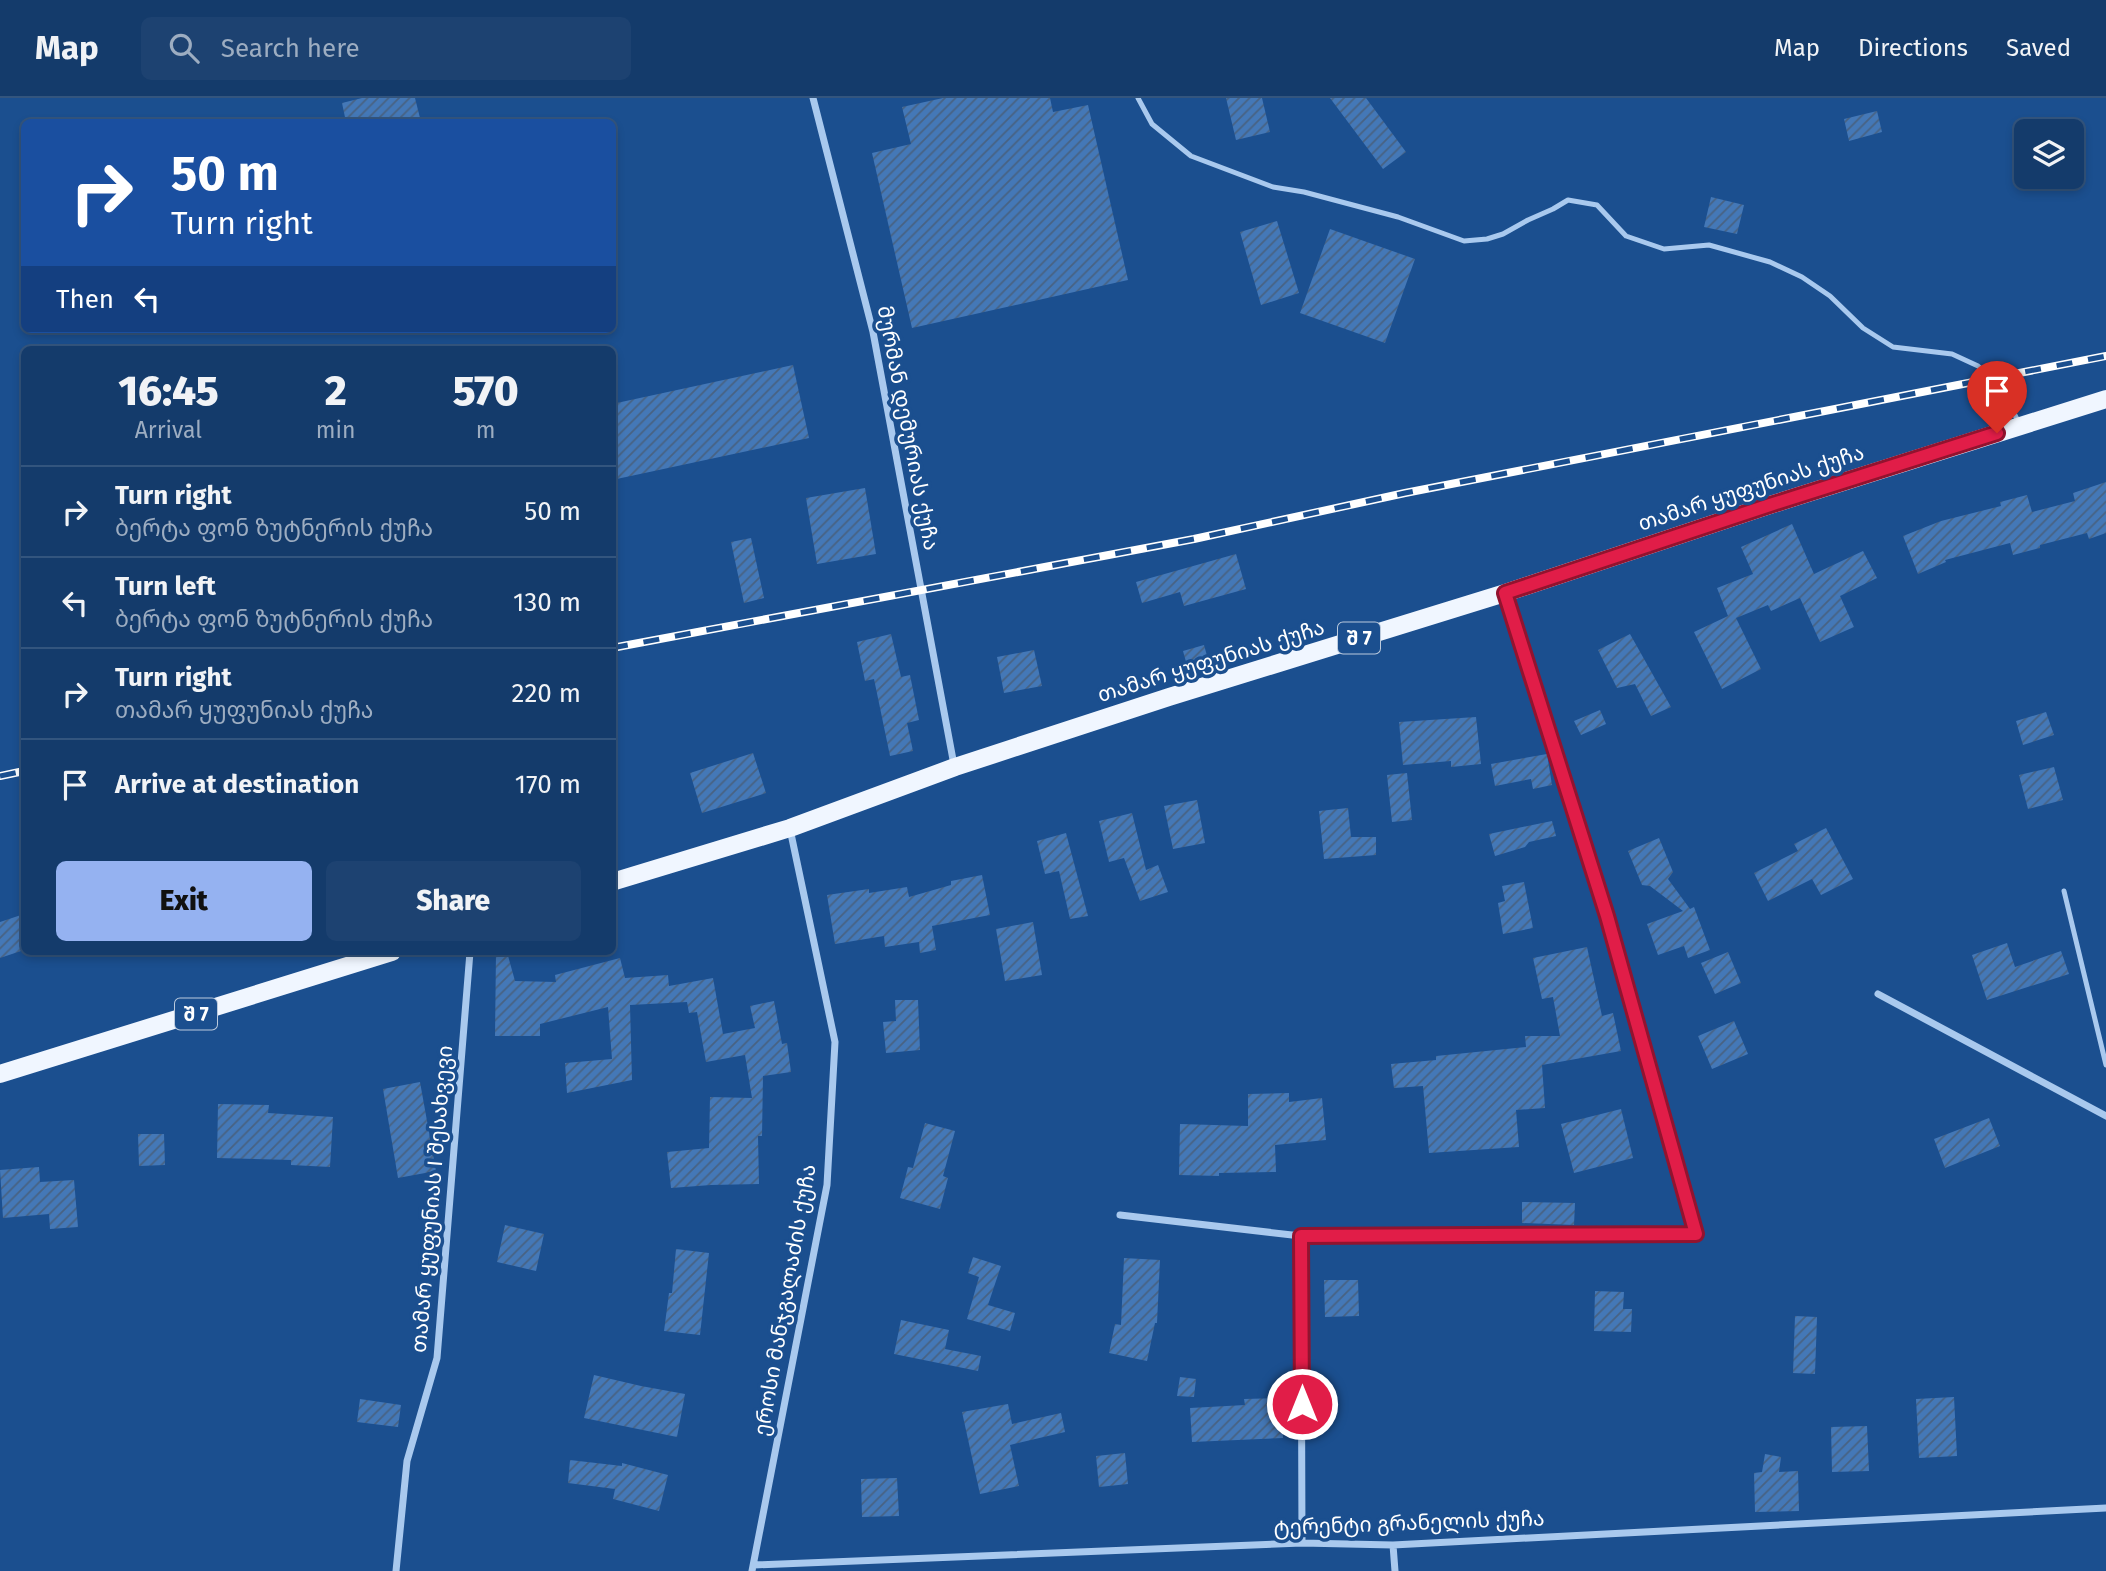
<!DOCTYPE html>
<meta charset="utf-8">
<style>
:root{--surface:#143b6b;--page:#1d4271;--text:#f1f3f6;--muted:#9dadc1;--line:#33557e;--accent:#95b2f1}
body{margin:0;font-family:"Fira Sans","Noto Sans Georgian",sans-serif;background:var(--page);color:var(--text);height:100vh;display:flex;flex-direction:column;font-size:26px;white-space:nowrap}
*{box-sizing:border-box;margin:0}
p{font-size:23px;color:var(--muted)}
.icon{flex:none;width:38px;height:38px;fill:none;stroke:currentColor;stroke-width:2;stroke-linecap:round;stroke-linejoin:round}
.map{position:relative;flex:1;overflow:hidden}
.panel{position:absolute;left:21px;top:248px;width:595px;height:609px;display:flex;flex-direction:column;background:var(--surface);border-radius:10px;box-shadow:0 4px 10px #0003,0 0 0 2px var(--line)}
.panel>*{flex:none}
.banner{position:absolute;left:21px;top:21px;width:595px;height:214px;border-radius:10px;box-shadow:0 4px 10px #0003,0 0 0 2px var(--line);background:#1a4fa0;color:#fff;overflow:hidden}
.tools{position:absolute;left:2014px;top:21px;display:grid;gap:14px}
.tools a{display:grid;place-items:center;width:70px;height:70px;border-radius:10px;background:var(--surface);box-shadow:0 4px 10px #0003,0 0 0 2px var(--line);font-size:35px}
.pin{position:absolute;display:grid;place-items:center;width:60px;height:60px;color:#fff;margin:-72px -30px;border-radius:50% 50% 50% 0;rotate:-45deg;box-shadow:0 0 7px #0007}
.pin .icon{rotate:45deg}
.me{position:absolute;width:77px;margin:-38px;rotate:0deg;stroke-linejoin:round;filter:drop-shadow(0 0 5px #0008)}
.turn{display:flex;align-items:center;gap:24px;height:147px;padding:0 35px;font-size:32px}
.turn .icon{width:91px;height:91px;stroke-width:2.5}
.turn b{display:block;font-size:49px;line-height:60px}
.then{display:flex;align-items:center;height:66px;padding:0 35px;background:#0003;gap:14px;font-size:26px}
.eta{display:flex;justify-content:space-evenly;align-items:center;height:119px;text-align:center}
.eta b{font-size:42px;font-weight:800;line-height:49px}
.button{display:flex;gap:14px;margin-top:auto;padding:14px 35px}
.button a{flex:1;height:80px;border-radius:10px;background:var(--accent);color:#111;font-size:28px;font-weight:800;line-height:80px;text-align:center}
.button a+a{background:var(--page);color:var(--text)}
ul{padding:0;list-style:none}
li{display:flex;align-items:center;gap:21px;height:91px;padding:0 35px;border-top:2px solid var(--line)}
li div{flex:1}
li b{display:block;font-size:26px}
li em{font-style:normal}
header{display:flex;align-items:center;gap:42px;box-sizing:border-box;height:98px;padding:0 35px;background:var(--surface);border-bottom:2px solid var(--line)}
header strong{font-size:33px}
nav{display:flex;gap:38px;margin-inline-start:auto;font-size:24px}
.search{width:490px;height:63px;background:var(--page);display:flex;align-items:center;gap:18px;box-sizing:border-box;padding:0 24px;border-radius:10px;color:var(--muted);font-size:26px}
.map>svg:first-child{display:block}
.building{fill:url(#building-hatch)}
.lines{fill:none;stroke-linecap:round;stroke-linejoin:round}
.lane{stroke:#a9c9ee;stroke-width:5}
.street{stroke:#a9c9ee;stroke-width:7}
.primary{stroke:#f0f6ff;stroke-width:18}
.rail-casing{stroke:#fff;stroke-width:8}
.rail{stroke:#1b4f8f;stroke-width:5;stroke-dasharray:16;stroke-linecap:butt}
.route-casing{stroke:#92132f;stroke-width:18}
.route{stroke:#e11d48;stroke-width:12}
.labels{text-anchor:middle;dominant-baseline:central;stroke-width:7;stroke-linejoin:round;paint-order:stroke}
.shield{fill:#1b4f8f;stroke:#bbcadd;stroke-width:2}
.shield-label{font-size:19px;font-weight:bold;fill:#fff}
.street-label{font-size:21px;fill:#fff;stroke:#1b4f8f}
</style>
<header>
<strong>Map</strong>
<div class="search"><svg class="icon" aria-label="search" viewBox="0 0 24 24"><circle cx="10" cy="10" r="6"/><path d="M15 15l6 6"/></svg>Search here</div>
<nav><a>Map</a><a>Directions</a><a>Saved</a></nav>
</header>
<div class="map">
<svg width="2106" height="1473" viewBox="0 0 2106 1473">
<defs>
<pattern id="building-hatch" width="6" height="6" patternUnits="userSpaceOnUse" patternTransform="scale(1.75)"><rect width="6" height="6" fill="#4478b7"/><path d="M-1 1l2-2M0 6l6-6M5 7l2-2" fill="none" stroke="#486282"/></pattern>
</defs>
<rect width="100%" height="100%" fill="#1b4f8f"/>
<path class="building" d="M362,0H415L421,24H346L342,5Z
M943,0H1050L1053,14L1088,7L1128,182L912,230L872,55L911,46L902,9Z
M1226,0H1262L1270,34L1236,42Z
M1330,0H1366L1406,54L1383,71Z
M1877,13L1882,34L1849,43L1844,21Z
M1711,99L1744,107L1737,136L1704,129Z
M1277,123L1299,195L1261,207L1240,134Z
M1330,131L1415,161L1385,245L1300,215Z
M793,267L809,340L612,382V306Z
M2106,384V435L2089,441L2087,435L2040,447V450L2013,457L2010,445L1945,462L1946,464L1918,476L1903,438L1941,423L2001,408L2000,404L2027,397L2032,414L2075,403L2073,395Z
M865,390L876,456L817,466L806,400Z
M1792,426L1814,476L1863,453L1877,480L1840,498L1854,529L1820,544L1800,500L1771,513L1768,507L1736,520L1761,571L1722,591L1694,534L1728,518L1717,490L1753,476L1741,449Z
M751,440L764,500L744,505L731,444Z
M1236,456L1246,491L1184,508L1180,494L1142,505L1136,484Z
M891,536L901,579L910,577L919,622L907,625L913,653L890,658L874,581L865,583L857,544Z
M1630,536L1671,609L1651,618L1635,586L1617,590L1598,552Z
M1204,547L1209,565L1188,571L1183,553Z
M1034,552L1042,588L1004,595L997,559Z
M1600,612L1606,626L1581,637L1574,623Z
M2046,614L2054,637L2023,647L2016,623Z
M1476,619L1481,666L1451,669V663L1403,667L1399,624Z
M753,655L766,695L702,715L690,675Z
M1547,656L1552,687L1533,691L1531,681L1495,688L1491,666Z
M2054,669L2063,702L2028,711L2019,677Z
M1407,675L1412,722L1392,724L1387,677Z
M1197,702L1205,745L1173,751L1164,708Z
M1348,710L1351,739H1376V757L1324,761L1319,713Z
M1132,715L1146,772L1158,767L1168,794L1140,803L1124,760L1109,764L1099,723Z
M1552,723L1556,738L1529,744L1525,749L1495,758L1489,736Z
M1826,730L1853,781L1821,797L1812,781L1768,803L1754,775L1798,753L1794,746Z
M1066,735L1088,818L1070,821L1059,773L1045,776L1037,743Z
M1659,740L1673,774L1668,781L1690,811L1694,809L1710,852L1688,860L1684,848L1658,857L1647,826L1683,813L1650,788L1642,787L1628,753Z
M982,777L990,817L932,828L936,852L920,855L919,844L885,849L884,838L835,846L827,797L869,791V795L907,789L909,799L951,787V783Z
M1524,784L1533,830L1503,836L1498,805L1505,803L1502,788Z
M21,817L24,827V852L0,860V824Z
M1033,824L1042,877L1005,883L996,831Z
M2007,845L2015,869L2061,853L2069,876L1987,902L1972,857Z
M1587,849L1602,918L1613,915L1621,953L1542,967L1545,1010L1516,1012L1519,1049L1429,1055L1423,988L1394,990L1391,966L1436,962V958L1526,949L1525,938H1560L1553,899L1542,901L1533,860Z
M496,854H507L515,883L556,884L555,877L620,860L625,880L668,877L669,888L713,880L723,936L755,930L750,908L774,903L782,946L787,945L791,974L763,978L762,1038H758L759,1086L711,1087L671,1090L667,1054L709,1050L710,999L752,1000L745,957L706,964L697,914L689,915L687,904L630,907L632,982L567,995L565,965L612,961L608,909L540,926V938H495Z
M1728,854L1741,885L1715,896L1701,865Z
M895,902H918L920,952L886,955L883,924L896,923Z
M1734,923L1748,956L1712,971L1698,938Z
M420,984L436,1073L398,1080L383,991Z
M1289,995V1004L1322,1000L1326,1042L1275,1047L1276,1074L1219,1075V1078L1179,1077L1180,1026L1248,1028V996Z
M218,1006L269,1007L268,1015L333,1019L330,1069L291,1067V1062L217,1060Z
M1621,1011L1633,1060L1574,1075L1561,1026Z
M1989,1020L2000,1048L1945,1070L1934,1041Z
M925,1025L955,1033L943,1078L948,1080L940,1111L900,1100L908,1069L913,1070Z
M138,1036H164L165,1067L139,1068Z
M39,1069L40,1084L74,1082L78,1129L50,1131L49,1116L3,1120L0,1072Z
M1522,1104L1575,1105L1574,1127L1522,1125Z
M505,1127L544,1136L536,1173L497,1164Z
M676,1151L709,1155L700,1237L664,1233L669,1195H672Z
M973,1159L1001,1168L988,1207L1015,1215L1010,1233L967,1221L979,1179L968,1175Z
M1124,1160L1160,1162L1157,1225H1155L1147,1263L1109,1255L1115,1226L1121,1227Z
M1324,1182H1358L1359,1218L1325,1219Z
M1595,1193L1624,1194L1623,1211H1632L1631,1234L1594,1233Z
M1795,1218L1817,1219L1815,1276L1793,1275Z
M901,1222L949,1232L945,1251L981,1258L978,1273L894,1256Z
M594,1277L641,1288L685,1296L677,1339L584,1320Z
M1180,1279L1196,1281L1194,1299L1177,1298Z
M1954,1299L1957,1358L1919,1360L1916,1301Z
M1281,1300L1283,1340L1192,1344L1190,1310L1245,1307L1244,1301Z
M360,1301L401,1307L398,1329L357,1324Z
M1008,1306L1012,1326L1061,1315L1065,1334L1010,1347L1019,1388L980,1396L962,1314Z
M1867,1328L1869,1373L1832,1374L1831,1329Z
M1125,1355L1128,1386L1099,1389L1096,1358Z
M1765,1356L1781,1359L1779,1374L1798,1373L1799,1413L1755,1414L1754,1375L1762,1374Z
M570,1362L622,1368V1365L668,1377L659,1413L613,1401L615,1391L568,1385Z
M897,1380L899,1418L862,1419L861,1381Z"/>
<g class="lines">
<path class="lane" d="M1138,0L1152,26L1191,58L1273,89L1304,94L1398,119L1464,143L1487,141L1503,136L1528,122L1553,111L1568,102L1597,107L1626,138L1664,151L1709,147L1770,164L1802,179L1830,198L1863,230L1893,249L1952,256L1978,268L2000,288L2019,325
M2064,793L2106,967"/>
<path class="street" d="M813,0L873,234L954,667
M1878,896L2106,1018
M1120,1117L1301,1138L1696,1136L1607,818L1506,496
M1301,1138L1302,1445
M1393,1447L1395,1473
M754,1467L1302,1445L1393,1447L2106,1410
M396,1473L407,1363L437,1260L470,854
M752,1473L827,1087L835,944L790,731"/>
<path class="primary" d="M612,784L790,730L955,669L1169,599L1505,495L1770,407L2106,301
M0,976L392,854"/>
<g class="rail-casing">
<path id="rail" d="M612,550L1194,441L1405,395L2106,258
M0,678L24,673"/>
</g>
<use href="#rail" class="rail"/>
</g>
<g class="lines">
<g class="route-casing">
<path id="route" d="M1302,1306L1301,1138L1696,1136L1607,818L1505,495L1770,407L1997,335"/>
</g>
<use href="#route" class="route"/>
</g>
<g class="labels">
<g class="shield">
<rect x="1338" y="524.5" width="42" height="31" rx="5"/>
<rect x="175" y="900.5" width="42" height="31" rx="5"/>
</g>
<g class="shield-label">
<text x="1359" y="540">შ 7</text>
<text x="196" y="916">შ 7</text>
</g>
<g class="street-label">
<text transform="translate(908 330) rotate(79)">მურმან დემურიას ქუჩა</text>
<text transform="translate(1751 390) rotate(-18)">თამარ ყუფუნიას ქუჩა</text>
<text transform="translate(1211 563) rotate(-17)">თამარ ყუფუნიას ქუჩა</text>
<text transform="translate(432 1101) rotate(-85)">თამარ ყუფუნიას I შესახვევი</text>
<text transform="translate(785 1202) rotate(-80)">ეროსი მანჯგალაძის ქუჩა</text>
<text transform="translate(1409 1425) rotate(-2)">ტერენტი გრანელის ქუჩა</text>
</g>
</g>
</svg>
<div class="tools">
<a><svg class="icon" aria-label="layers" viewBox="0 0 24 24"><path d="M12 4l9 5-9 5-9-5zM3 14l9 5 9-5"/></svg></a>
</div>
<div class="pin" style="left:1997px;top:335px;background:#d93025"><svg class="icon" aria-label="arrive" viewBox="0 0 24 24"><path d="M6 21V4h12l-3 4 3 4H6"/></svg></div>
<svg class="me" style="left:1302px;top:1306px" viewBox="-20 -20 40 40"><circle r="17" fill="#e11d48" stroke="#fff" stroke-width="3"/><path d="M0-11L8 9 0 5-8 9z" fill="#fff"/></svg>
<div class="banner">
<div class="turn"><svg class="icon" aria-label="right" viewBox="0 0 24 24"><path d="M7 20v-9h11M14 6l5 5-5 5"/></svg><div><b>50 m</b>Turn right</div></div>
<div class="then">Then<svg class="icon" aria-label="left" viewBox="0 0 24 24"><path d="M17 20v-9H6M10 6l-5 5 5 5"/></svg></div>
</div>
<section class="panel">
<div class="eta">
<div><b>16:45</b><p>Arrival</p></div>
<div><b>2</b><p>min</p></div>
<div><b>570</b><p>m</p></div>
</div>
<ul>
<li><svg class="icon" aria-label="right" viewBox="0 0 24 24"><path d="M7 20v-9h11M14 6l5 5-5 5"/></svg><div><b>Turn right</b><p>ბერტა ფონ ზუტნერის ქუჩა</p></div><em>50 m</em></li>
<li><svg class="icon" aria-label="left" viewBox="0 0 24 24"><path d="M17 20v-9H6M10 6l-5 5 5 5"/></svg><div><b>Turn left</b><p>ბერტა ფონ ზუტნერის ქუჩა</p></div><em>130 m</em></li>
<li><svg class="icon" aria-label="right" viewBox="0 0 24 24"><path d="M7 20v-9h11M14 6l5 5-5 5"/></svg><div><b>Turn right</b><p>თამარ ყუფუნიას ქუჩა</p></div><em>220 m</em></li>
<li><svg class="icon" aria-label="arrive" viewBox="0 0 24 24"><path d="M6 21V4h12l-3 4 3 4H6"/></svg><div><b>Arrive at destination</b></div><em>170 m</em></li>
</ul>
<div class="button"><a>Exit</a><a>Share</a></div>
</section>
</div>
